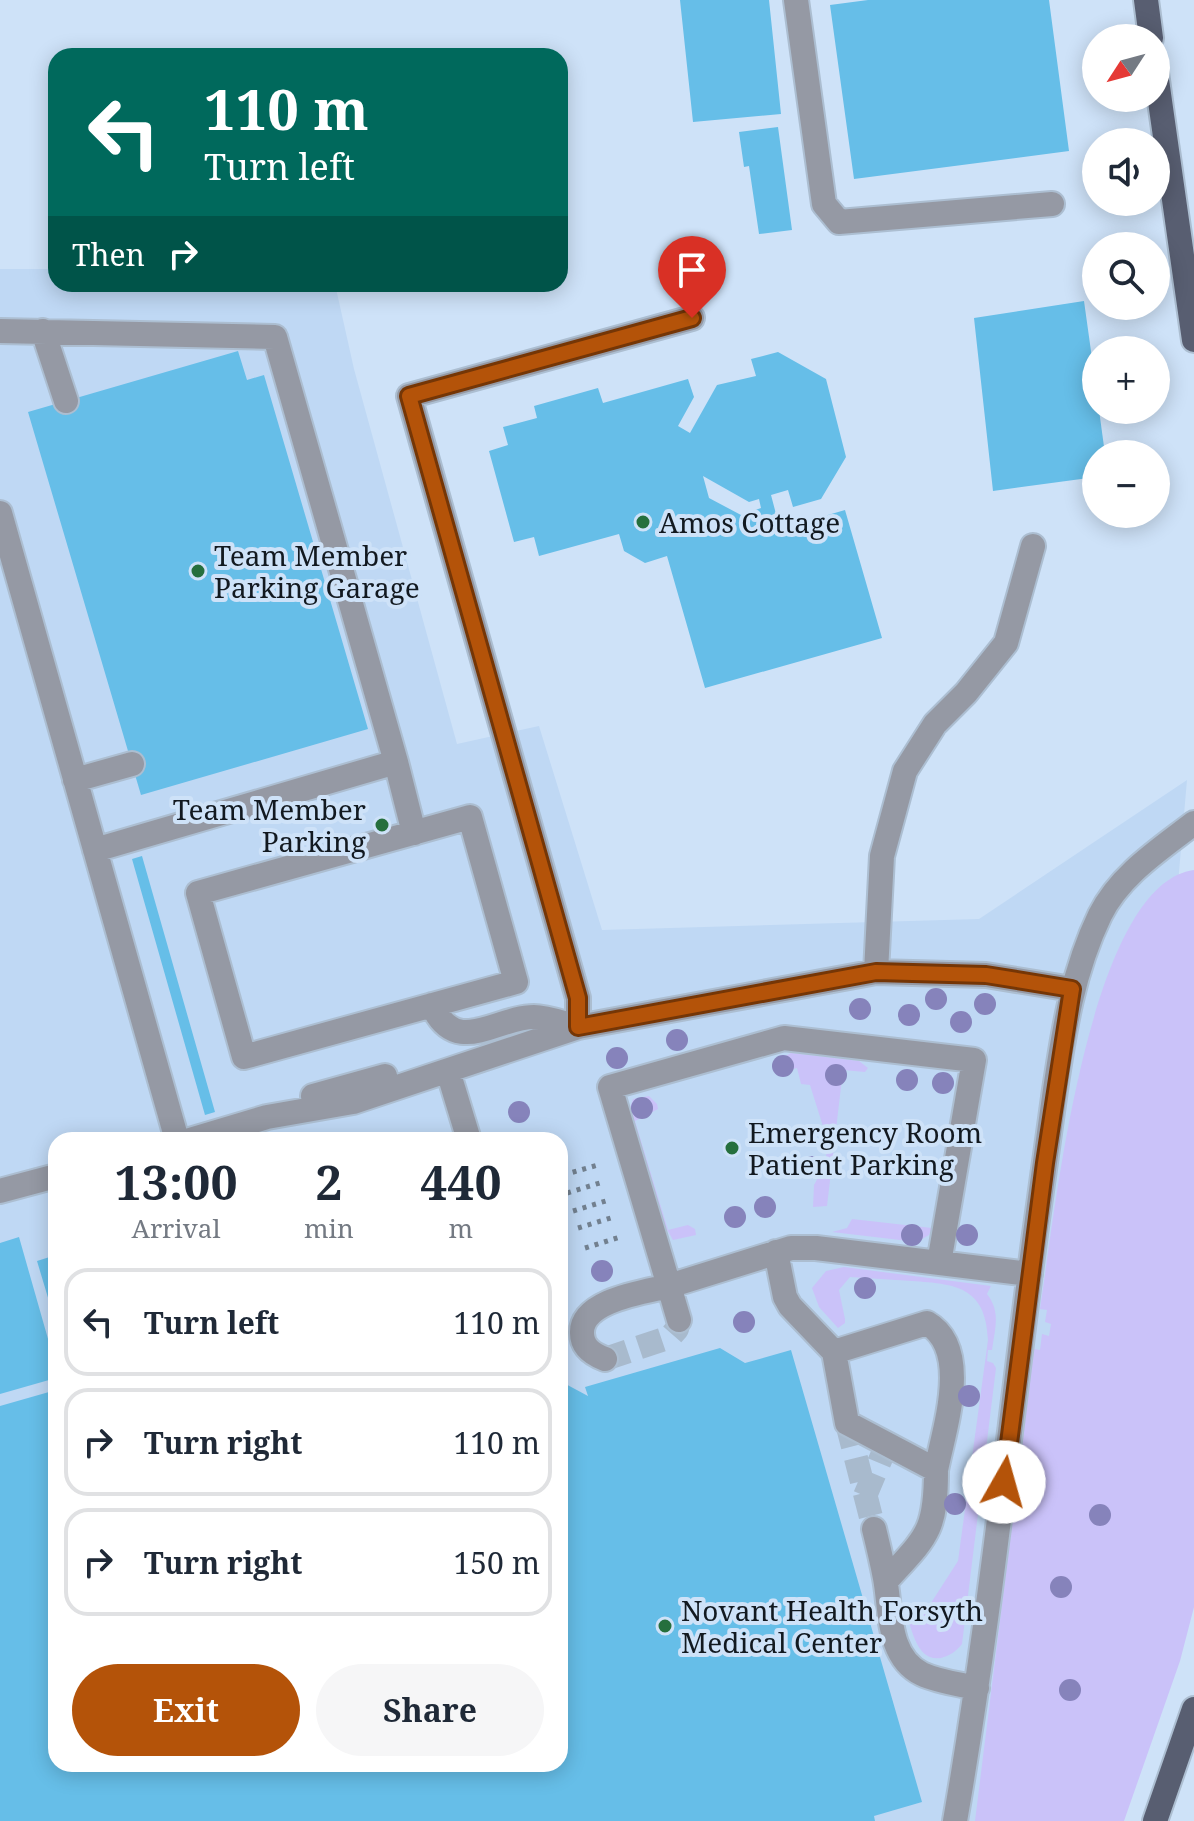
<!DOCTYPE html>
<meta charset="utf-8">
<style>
:root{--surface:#fff;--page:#f6f6f7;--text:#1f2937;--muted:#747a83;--line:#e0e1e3;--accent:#b45309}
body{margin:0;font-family:"Noto Serif",serif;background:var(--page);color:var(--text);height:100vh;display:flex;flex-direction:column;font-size:30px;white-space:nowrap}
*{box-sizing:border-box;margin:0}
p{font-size:26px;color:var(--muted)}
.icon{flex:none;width:44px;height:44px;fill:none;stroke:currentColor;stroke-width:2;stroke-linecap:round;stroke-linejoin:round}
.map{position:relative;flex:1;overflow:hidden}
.side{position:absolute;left:48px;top:1132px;width:520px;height:640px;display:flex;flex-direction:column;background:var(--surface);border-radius:24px;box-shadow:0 4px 20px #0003}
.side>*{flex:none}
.banner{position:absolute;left:48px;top:48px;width:520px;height:244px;border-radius:24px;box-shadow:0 4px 20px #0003;background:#00695c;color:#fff;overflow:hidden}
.needle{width:52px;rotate:234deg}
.controls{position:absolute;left:1082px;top:24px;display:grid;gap:16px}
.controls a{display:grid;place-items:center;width:88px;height:88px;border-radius:50%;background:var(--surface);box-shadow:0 4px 20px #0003;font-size:40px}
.pin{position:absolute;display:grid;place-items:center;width:68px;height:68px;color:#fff;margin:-82px -34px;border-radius:50% 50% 50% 0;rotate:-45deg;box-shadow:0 0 8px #0007}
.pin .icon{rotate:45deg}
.me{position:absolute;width:88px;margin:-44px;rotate:7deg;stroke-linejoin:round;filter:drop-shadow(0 0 6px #0008)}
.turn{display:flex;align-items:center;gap:28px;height:168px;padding:0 24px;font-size:36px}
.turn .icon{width:104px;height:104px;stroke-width:2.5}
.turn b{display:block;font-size:56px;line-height:68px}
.then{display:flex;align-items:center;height:76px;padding:0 24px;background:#0003;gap:16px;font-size:30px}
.eta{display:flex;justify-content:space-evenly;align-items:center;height:136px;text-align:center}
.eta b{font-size:48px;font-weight:700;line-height:56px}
.action{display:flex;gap:16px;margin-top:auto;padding:16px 24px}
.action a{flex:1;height:92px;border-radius:48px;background:var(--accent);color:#fff;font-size:32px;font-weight:700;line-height:92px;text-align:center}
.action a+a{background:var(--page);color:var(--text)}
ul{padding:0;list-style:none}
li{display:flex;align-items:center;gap:24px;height:108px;margin:0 16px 12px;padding:0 8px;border:4px solid var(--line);border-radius:24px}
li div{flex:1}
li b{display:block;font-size:30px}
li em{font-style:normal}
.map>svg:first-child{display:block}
.built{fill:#bfd8f4;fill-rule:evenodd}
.green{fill:#cac2f9}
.building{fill:#66bee8;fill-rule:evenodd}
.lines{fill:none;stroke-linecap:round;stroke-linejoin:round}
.minor-tunnel{stroke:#a8bacd;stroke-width:24;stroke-dasharray:24 12;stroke-linecap:butt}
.minor-casing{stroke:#acbed1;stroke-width:28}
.major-casing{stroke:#acbed1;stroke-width:28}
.path{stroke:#72808f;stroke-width:5;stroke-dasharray:4 6;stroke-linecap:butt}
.minor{stroke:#9599a4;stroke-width:24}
.major{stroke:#585e71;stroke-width:24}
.tree{fill:#8683bb}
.route-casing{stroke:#753606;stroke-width:20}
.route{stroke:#b45309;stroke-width:14}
.poi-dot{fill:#256f3d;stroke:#cee2f8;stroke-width:3}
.labels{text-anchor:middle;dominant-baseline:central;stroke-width:8;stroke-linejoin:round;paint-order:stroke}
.poi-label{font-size:28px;fill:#121920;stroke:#cee2f8;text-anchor:start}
</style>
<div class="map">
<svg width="1194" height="1821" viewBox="0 0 1194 1821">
<rect width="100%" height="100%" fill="#cee2f8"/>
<path class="built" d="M0,269H56V284H335L354,369L457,744L539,726L602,930L979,919L1187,780L1128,1458L1017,1821H0ZM56,1140H560V1764H56Z"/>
<path class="green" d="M1194,870V1607L1180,1661L1124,1821H975L1034,1349L1040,1350L1042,1334L1049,1336L1051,1324L1045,1322L1047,1310L1040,1309C1054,1221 1087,884 1194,870Z
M791,1053L859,1061L868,1068L865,1072L843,1070L827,1206L813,1207L814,1185L825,1165L827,1149L826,1136L810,1085L801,1084L797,1068L778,1073L773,1070L778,1060Z
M649,1096L657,1104L658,1109L635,1121L668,1230L688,1225L695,1229L696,1235L673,1240L666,1228L629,1111L633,1099Z
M852,1219L932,1228L929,1235L917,1242L832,1232L847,1228Z
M844,1267L991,1286L987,1294C1001,1312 995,1328 992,1350H988L987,1361L993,1363L996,1368L962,1644C957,1651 949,1656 941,1658C916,1662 912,1628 905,1610L929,1606L958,1561L988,1340C986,1287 956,1284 912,1281C891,1280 870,1278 850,1277L839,1290L845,1319V1323L838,1328L819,1307L812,1288L826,1271Z"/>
<path class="building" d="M680,0H769L781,114L693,122Z
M868,0H1049L1069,151L854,179L830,5Z
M778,127L792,230L759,234L749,166L744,167L739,132Z
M1084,301L1096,387V410H1099L1105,454H1096V477L993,491L974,318Z
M238,351L247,380L264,375L368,729L141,795L28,412Z
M778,352L826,379L846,457L821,499L793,507L788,490L771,495L780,529L845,510L882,638L705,688L667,556L645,563L624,551L619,534L539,556L534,537L514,542L489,451L508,445L503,427L537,418L534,406L598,388L603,403L688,379L694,397L678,426L690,433L717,385L756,376L751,359ZM703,476L749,502L759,499L761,508L741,515L709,498Z
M142,856L215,1112L205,1115L132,859Z
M19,1237L56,1367V1378L0,1394V1243Z
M56,1255V1320L55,1321L37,1261Z
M720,1348L745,1363L791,1350L922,1802L874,1816L875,1821H0V1406L56,1390V1764H560V1381L588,1396L585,1387Z"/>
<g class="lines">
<path class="minor-tunnel" d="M605,1359L670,1337L677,1329L679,1320
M847,1423L874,1529
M865,1496L887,1444"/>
<g class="minor-casing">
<path id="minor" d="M796,0L824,204L839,222L1052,204
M0,331L275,337L396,762L95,850
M43,331L66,401
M0,513L177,1140
M396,762L414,833
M75,780L132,764
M470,817L516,982L244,1057L198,893Z
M876,972L882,856L905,771L935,724L966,693L1006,643L1033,546
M432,1005C456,1058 496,1017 534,1017C548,1017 565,1024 578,1027V998L409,396L692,318
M448,1071L469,1140
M313,1096L385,1076
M190,1140L267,1117L353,1102L578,1027L876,972L986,975L1072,989
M0,1191L56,1176
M776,1252L785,1297L790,1306L834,1352
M939,1263L974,1060L784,1038L610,1087L669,1286L791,1248H816L1030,1274
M605,1359C592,1354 582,1347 582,1333C581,1300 645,1292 669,1286L679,1320
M874,1529C878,1545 882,1562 885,1578C891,1610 887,1657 922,1674C939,1682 959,1684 977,1688
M886,1581C927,1536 936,1532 936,1470L847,1423L834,1352L927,1323C972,1349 944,1429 936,1470
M955,1821C989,1626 1009,1430 1035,1234C1042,1186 1048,1138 1055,1090C1064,1029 1073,971 1100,915C1120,875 1159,850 1194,823"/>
</g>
<g class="major-casing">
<path id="major" d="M1146,0L1151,38
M1156,73L1194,340
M1155,1821L1194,1709"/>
</g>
<path class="path" d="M345,1134L347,1140
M563,1175L598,1165
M567,1193L603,1182
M573,1211L609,1200
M578,1228L614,1217
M585,1248L620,1237"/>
<use href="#minor" class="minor"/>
<use href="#major" class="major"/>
</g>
<g class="tree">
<circle cx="936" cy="999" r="11"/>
<circle cx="985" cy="1004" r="11"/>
<circle cx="860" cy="1009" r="11"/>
<circle cx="909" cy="1015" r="11"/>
<circle cx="961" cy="1022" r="11"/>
<circle cx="677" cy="1040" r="11"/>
<circle cx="617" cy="1058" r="11"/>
<circle cx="783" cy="1066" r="11"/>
<circle cx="836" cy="1075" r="11"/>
<circle cx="907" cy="1080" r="11"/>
<circle cx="943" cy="1083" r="11"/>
<circle cx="642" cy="1108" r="11"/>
<circle cx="519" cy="1112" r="11"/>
<circle cx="812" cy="1167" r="11"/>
<circle cx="765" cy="1207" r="11"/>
<circle cx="735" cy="1217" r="11"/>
<circle cx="912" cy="1235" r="11"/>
<circle cx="967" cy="1235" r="11"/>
<circle cx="602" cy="1271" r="11"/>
<circle cx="865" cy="1288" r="11"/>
<circle cx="744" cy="1322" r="11"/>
<circle cx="969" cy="1396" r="11"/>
<circle cx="955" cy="1504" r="11"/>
<circle cx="1100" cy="1515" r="11"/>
<circle cx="1061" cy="1587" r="11"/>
<circle cx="1070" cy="1690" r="11"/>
</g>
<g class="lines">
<g class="route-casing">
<path id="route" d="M692,318L409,396L578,998V1027L876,972L986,975L1072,989L1045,1163L1004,1482"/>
</g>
<use href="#route" class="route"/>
</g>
<g class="poi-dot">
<circle cx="643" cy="522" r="8"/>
<circle cx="198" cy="571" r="8"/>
<circle cx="382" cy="825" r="8"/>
<circle cx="732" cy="1148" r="8"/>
<circle cx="665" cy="1626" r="8"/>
</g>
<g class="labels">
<g class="poi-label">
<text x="659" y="522">Amos Cottage</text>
<text x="214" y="555">Team Member<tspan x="214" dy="32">Parking Garage</tspan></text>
<text x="366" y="809" text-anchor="end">Team Member<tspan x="366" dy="32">Parking</tspan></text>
<text x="748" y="1132">Emergency Room<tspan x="748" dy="32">Patient Parking</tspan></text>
<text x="681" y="1610">Novant Health Forsyth<tspan x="681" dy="32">Medical Center</tspan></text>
</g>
</g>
</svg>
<div class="controls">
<a><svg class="needle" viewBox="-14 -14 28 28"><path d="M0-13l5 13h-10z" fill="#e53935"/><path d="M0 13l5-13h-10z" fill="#747a83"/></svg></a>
<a><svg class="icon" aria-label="sound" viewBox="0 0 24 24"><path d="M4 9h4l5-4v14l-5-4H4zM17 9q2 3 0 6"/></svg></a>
<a><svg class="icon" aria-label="search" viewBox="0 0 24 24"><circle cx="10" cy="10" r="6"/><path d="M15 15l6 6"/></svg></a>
<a>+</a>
<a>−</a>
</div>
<div class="pin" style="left:692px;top:318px;background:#d93025"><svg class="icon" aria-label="arrive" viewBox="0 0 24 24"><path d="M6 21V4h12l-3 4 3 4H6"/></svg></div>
<svg class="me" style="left:1004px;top:1482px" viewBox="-20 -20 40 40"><circle r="19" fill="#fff"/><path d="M0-13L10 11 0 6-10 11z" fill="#b45309"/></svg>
<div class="banner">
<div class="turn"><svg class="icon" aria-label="left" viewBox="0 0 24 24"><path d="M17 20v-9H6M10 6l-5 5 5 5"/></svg><div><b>110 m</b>Turn left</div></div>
<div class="then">Then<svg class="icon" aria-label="right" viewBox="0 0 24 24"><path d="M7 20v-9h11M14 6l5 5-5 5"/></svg></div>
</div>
<section class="side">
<div class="eta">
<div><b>13:00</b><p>Arrival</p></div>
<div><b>2</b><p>min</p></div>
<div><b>440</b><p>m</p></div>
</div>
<ul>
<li><svg class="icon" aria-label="left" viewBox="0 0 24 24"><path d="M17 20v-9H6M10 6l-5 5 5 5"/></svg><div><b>Turn left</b></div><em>110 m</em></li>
<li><svg class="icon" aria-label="right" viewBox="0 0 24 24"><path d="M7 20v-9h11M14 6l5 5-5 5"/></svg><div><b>Turn right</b></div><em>110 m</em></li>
<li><svg class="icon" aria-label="right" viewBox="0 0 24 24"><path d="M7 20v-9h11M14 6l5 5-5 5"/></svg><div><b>Turn right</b></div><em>150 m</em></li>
</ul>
<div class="action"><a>Exit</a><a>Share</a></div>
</section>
</div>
